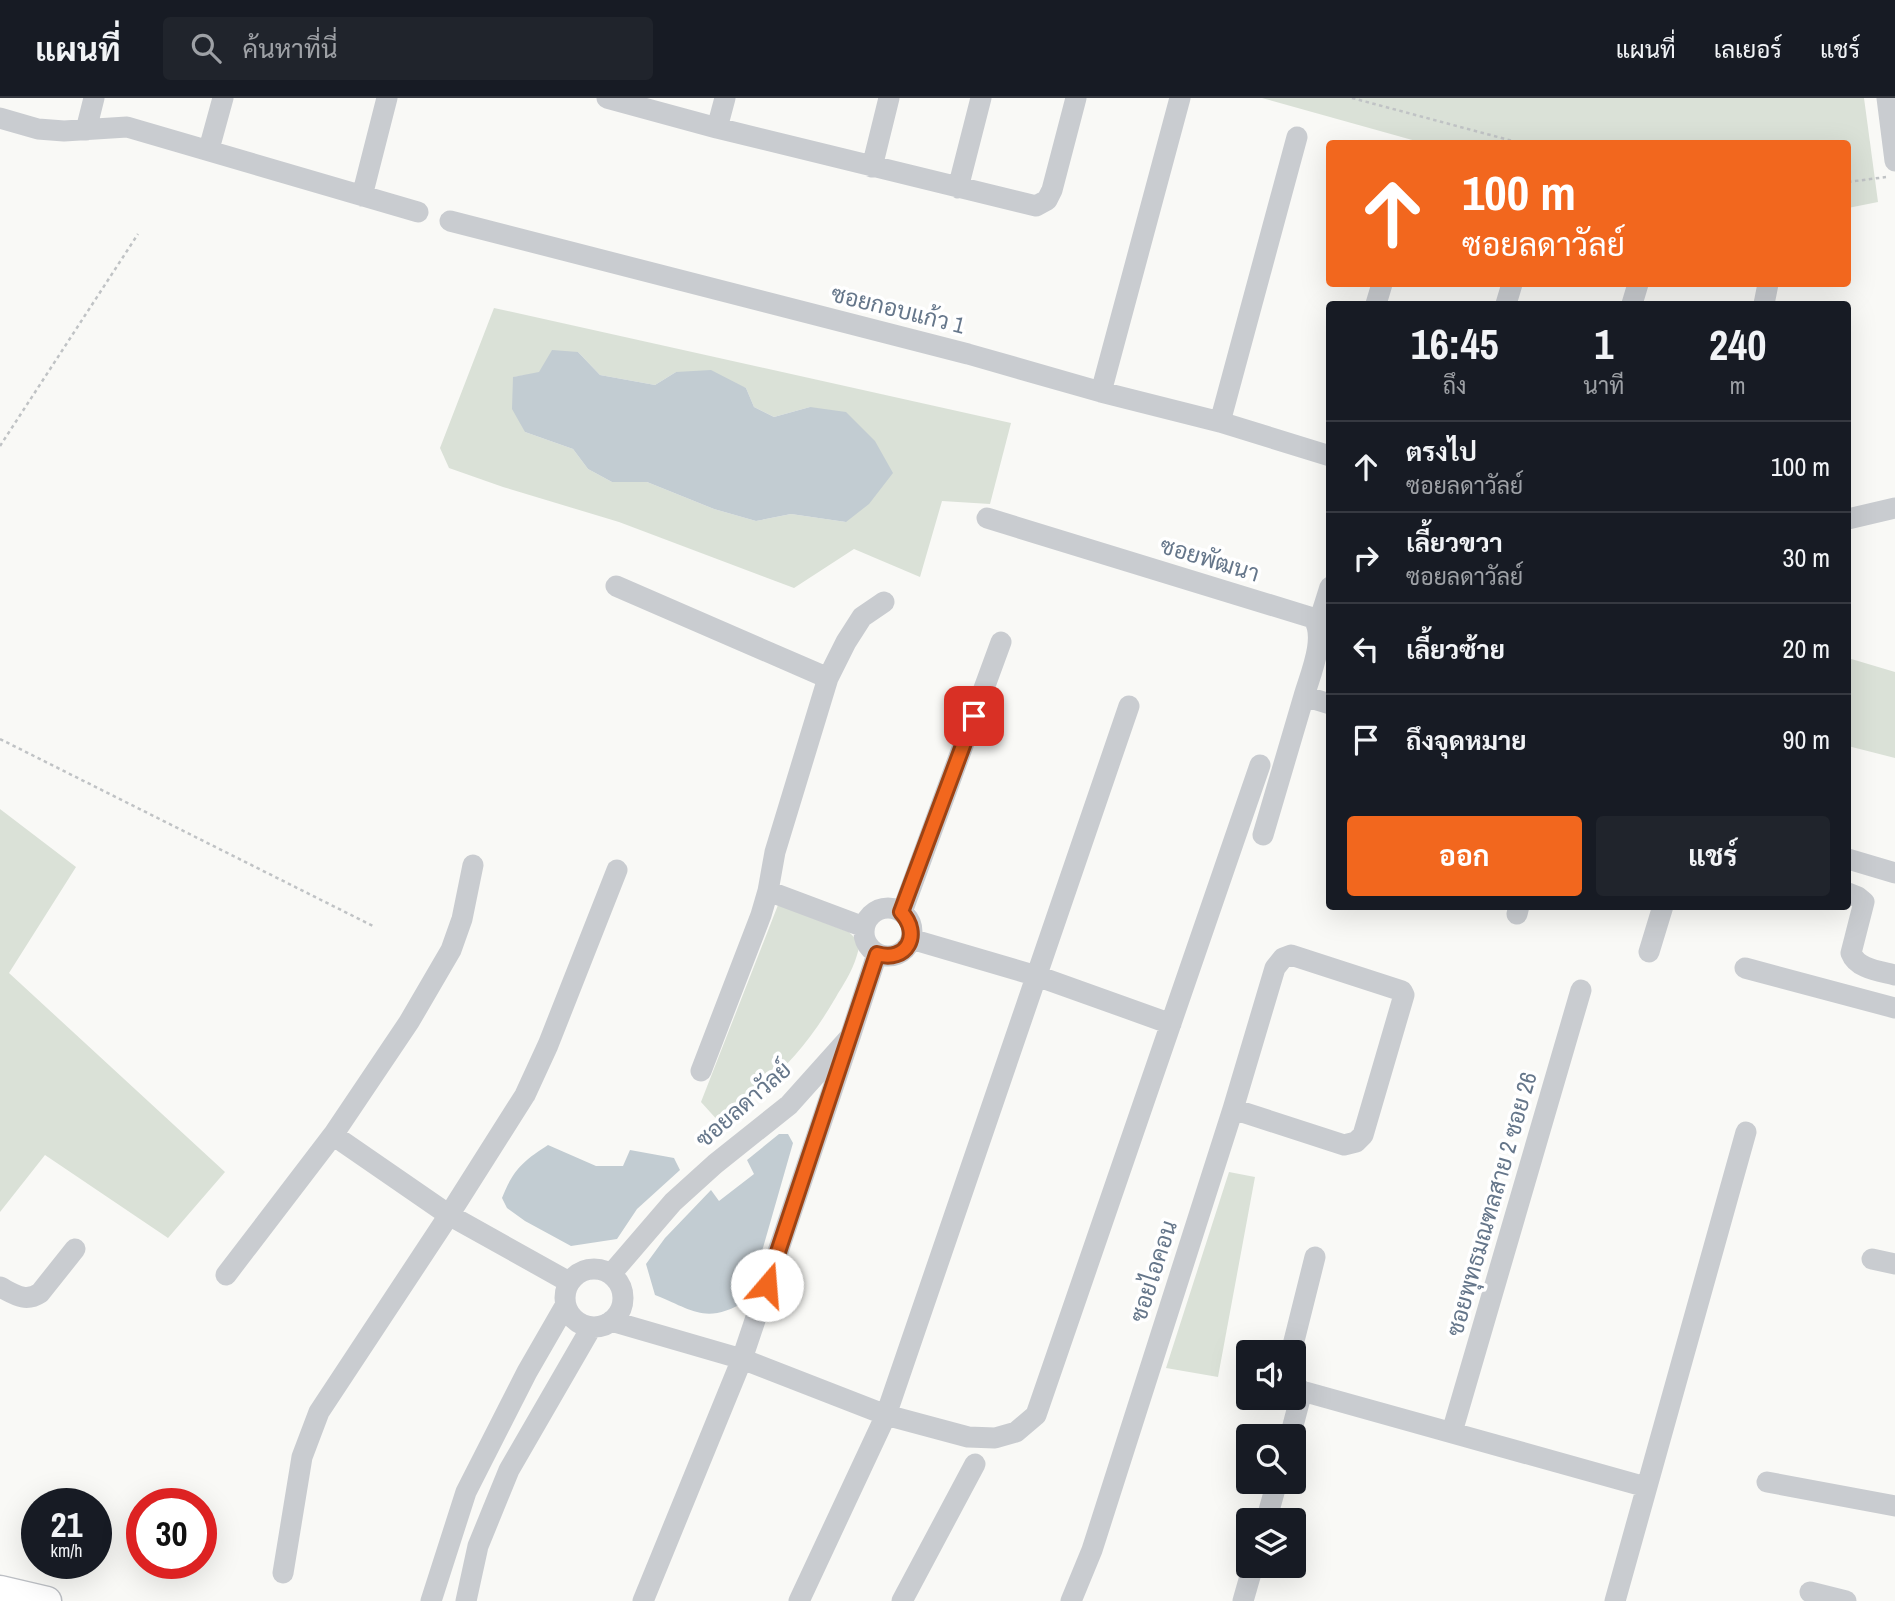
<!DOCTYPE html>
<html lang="th">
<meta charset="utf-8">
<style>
:root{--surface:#171b24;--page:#20242c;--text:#f1f3f6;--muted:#9ea1a6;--line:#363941;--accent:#f2671e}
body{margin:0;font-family:"Archivo Narrow",Sarabun,sans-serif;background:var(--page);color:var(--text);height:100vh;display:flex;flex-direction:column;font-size:26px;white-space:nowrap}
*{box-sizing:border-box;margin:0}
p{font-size:23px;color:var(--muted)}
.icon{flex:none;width:38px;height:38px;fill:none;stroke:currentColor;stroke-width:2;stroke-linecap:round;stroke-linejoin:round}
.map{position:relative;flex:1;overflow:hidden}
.panel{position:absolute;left:1326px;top:203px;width:525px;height:609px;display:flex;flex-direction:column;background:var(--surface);border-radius:7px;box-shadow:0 7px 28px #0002}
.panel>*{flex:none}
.hud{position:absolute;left:1326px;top:42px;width:525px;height:147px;border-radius:7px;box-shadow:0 7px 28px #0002;background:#f2671e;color:#fff;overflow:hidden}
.tools{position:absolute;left:1236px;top:1242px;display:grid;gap:14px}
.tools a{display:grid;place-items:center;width:70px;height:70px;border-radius:7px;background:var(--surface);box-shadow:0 7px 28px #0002;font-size:35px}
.speed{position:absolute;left:21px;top:1390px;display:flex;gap:14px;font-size:35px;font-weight:700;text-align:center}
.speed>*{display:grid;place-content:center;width:91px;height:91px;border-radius:50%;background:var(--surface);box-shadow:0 7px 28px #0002;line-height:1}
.speed small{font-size:18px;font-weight:400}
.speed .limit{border:10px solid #d22;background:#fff;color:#111}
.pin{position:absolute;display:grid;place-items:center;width:60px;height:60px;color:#fff;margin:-30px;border-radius:14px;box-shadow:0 4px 10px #0006}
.me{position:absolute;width:77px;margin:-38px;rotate:18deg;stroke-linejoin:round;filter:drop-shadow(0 0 5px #0008)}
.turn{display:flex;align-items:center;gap:24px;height:147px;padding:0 21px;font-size:32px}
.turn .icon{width:91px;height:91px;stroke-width:2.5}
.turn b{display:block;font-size:49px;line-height:60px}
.eta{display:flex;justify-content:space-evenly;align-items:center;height:119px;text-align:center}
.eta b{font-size:42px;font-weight:700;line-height:49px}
.cta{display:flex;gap:14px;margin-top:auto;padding:14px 21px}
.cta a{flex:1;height:80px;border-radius:7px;background:var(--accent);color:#fff;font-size:28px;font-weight:700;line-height:80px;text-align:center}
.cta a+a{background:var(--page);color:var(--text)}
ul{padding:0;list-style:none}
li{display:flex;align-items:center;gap:21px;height:91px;padding:0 21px;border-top:2px solid var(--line)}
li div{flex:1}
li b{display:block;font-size:26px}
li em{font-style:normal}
header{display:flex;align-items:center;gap:42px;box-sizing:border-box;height:98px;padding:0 35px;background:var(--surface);border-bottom:2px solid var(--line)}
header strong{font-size:33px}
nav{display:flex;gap:38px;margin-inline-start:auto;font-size:24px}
.search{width:490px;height:63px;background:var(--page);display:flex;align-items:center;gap:18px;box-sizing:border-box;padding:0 24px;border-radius:7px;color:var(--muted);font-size:26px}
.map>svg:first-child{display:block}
.green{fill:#dae1d7;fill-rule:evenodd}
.water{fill:#c2ccd2}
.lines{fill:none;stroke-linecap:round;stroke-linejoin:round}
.major-casing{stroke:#bcbfc4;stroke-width:31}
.path{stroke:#c0c3c5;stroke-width:2.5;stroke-dasharray:3.5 3.5;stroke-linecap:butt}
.minor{stroke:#c9ccd0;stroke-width:21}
.major{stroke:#fff;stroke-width:28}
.route-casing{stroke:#9d4314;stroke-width:18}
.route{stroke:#f2671e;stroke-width:12}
.labels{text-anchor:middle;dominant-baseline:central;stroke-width:7;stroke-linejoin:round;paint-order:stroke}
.street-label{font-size:23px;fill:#65768a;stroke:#fff}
</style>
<header>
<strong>แผนที่</strong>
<div class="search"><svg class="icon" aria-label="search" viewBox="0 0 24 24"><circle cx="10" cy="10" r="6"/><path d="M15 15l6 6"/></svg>ค้นหาที่นี่</div>
<nav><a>แผนที่</a><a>เลเยอร์</a><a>แชร์</a></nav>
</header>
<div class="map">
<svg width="1895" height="1503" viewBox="0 0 1895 1503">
<rect width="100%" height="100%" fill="#f9f9f6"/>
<path class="green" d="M1262,0H1864L1878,104L1848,110V46L1423,45Z
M494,210L1011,325L990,406L942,403L920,479L854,451L794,490L619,424L503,389L449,370L440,350ZM578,254L600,277L655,287L676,274L746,290L754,309L774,319L810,309L846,424L791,416L756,423L714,411L647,384H612L588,371L573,351L525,334L514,279L539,275Z
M1848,560L1895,574V660L1848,648Z
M0,711L76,769L9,875L225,1074L168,1140L45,1057L0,1114Z
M778,807L849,834L860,845C855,869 848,879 836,899C803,956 771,985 720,1025L701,1004Z
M1229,1074L1255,1079L1218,1279L1166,1270Z"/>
<path class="water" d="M552,252L578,254L600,277L655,287L676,274L711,272L746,290L754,309L774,319L810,309L846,314L875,343L893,375L869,406L846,424L791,416L756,423L714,411L647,384H612L588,371L573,351L525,334L512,311L513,279L539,274Z
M779,1036H788L793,1045L748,1202C706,1227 695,1213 655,1197L646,1166L665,1140L711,1092L719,1103L754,1076L747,1062Z
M548,1047L596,1068H623L630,1052L674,1060L680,1072L637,1111L617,1141L571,1148L525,1123L507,1110L502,1100C513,1072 523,1063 548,1047Z"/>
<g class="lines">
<g class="major-casing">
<path id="major" d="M0,1492L47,1503"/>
</g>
<path class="path" d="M1352,0L1524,46
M1848,84L1886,79
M0,348L138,136
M0,641L375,829"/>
<path class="minor" d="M607,0L717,30L1036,108L1047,102L1052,92L1076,0
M1887,0L1895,63
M0,20L38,31L64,33L127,29L418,114
M717,30L725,0
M86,32L94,0
M209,51L223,0
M872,69L889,0
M958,90L981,0
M362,98L387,0
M450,123L968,256L1101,294L1220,324L1330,358
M1376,206L1382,186
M1506,206L1512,186
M1632,206L1638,186
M1764,206L1768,186
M1101,294L1180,0
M1220,324L1297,39
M987,420L1313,520C1327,539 1310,577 1304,598L1330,606
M1848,421L1895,410
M616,488L828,580
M1318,527L1330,489
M1263,737L1304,598
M1848,761L1895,775
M768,793L864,829
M1848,795L1858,799L1864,804L1851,855C1857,871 1880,873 1895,877
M864 834a24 24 0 1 1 48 0a24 24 0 1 1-48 0Z
M902,814L1001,544
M1517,816L1519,808
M911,841L1037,878L1171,926
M1649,854L1663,808
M1745,870L1895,910
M701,973L761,817L768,793L775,754L828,580L846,544L862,519L884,504
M333,1037L449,1117L569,1184
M1872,1161L1895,1166
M565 1200a29 29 0 1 1 58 0a29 29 0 1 1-58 0Z
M611,1176L673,1104L715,1066L789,1007L850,939L877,856
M226,1177L333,1037L409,924L451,852L462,821L473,767
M0,1189C14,1196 25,1205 40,1195L75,1151
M611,1223L742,1261L886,1317L968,1339L995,1340L1016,1334L1036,1317L1260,667
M1291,1255L1315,1159
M1293,1286L1302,1293L1646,1389
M1452,1334L1581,892
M1290,1339L1302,1293
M1767,1384L1895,1408
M1266,1423L1277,1384
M283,1475L302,1359L319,1314L449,1117L525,997L548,947L617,772
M1810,1494L1846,1503
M431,1503L466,1394L527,1274L565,1208
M466,1503L478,1448L509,1372L591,1230
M643,1503L742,1261L850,939
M799,1503L886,1317L1129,608
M902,1503L975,1366
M1071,1503L1092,1452L1233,1011L1275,870L1283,860L1291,857L1402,893L1404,897L1363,1037L1356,1044L1344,1047L1233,1011
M1243,1503L1253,1468
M1615,1503L1746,1034"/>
<use href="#major" class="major"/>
</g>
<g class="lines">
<g class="route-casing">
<path id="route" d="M767,1187L877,856C907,865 922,836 901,814L974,618"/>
</g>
<use href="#route" class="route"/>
</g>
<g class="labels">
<g class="street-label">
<text transform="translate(898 211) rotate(14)">ซอยกอบแก้ว 1</text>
<text transform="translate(1210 461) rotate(17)">ซอยพัฒนา</text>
<text transform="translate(743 1006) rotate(-41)">ซอยลดาวัลย์</text>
<text transform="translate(1491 1106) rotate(-74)">ซอยพุทธมณฑลสาย 2 ซอย 26</text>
<text transform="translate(1153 1173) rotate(-72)">ซอยไอคอน</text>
</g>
</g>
</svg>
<div class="tools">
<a><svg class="icon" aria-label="sound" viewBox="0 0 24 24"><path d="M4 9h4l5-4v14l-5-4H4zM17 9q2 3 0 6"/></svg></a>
<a><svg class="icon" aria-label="search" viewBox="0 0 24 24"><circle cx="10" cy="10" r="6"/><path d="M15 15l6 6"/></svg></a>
<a><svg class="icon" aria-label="layers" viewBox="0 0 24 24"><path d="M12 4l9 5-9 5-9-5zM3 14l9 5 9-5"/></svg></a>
</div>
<div class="speed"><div>21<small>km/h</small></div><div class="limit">30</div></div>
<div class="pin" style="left:974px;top:618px;background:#d93025"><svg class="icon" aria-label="arrive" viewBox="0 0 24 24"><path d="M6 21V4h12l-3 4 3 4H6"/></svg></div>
<svg class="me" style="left:767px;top:1187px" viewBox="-20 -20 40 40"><circle r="19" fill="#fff"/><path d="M0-13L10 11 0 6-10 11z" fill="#f2671e"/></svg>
<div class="hud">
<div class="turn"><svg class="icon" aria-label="ahead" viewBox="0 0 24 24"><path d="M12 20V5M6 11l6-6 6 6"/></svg><div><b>100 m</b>ซอยลดาวัลย์</div></div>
</div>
<section class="panel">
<div class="eta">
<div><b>16:45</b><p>ถึง</p></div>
<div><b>1</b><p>นาที</p></div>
<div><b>240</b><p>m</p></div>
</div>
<ul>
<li><svg class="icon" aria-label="ahead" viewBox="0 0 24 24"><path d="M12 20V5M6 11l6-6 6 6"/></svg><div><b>ตรงไป</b><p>ซอยลดาวัลย์</p></div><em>100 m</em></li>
<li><svg class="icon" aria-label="right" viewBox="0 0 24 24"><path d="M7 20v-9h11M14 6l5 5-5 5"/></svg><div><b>เลี้ยวขวา</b><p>ซอยลดาวัลย์</p></div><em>30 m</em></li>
<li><svg class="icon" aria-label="left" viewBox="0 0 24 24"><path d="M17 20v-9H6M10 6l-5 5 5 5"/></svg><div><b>เลี้ยวซ้าย</b></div><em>20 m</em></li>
<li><svg class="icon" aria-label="arrive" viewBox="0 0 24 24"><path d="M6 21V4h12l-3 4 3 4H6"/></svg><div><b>ถึงจุดหมาย</b></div><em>90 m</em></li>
</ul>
<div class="cta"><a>ออก</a><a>แชร์</a></div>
</section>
</div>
